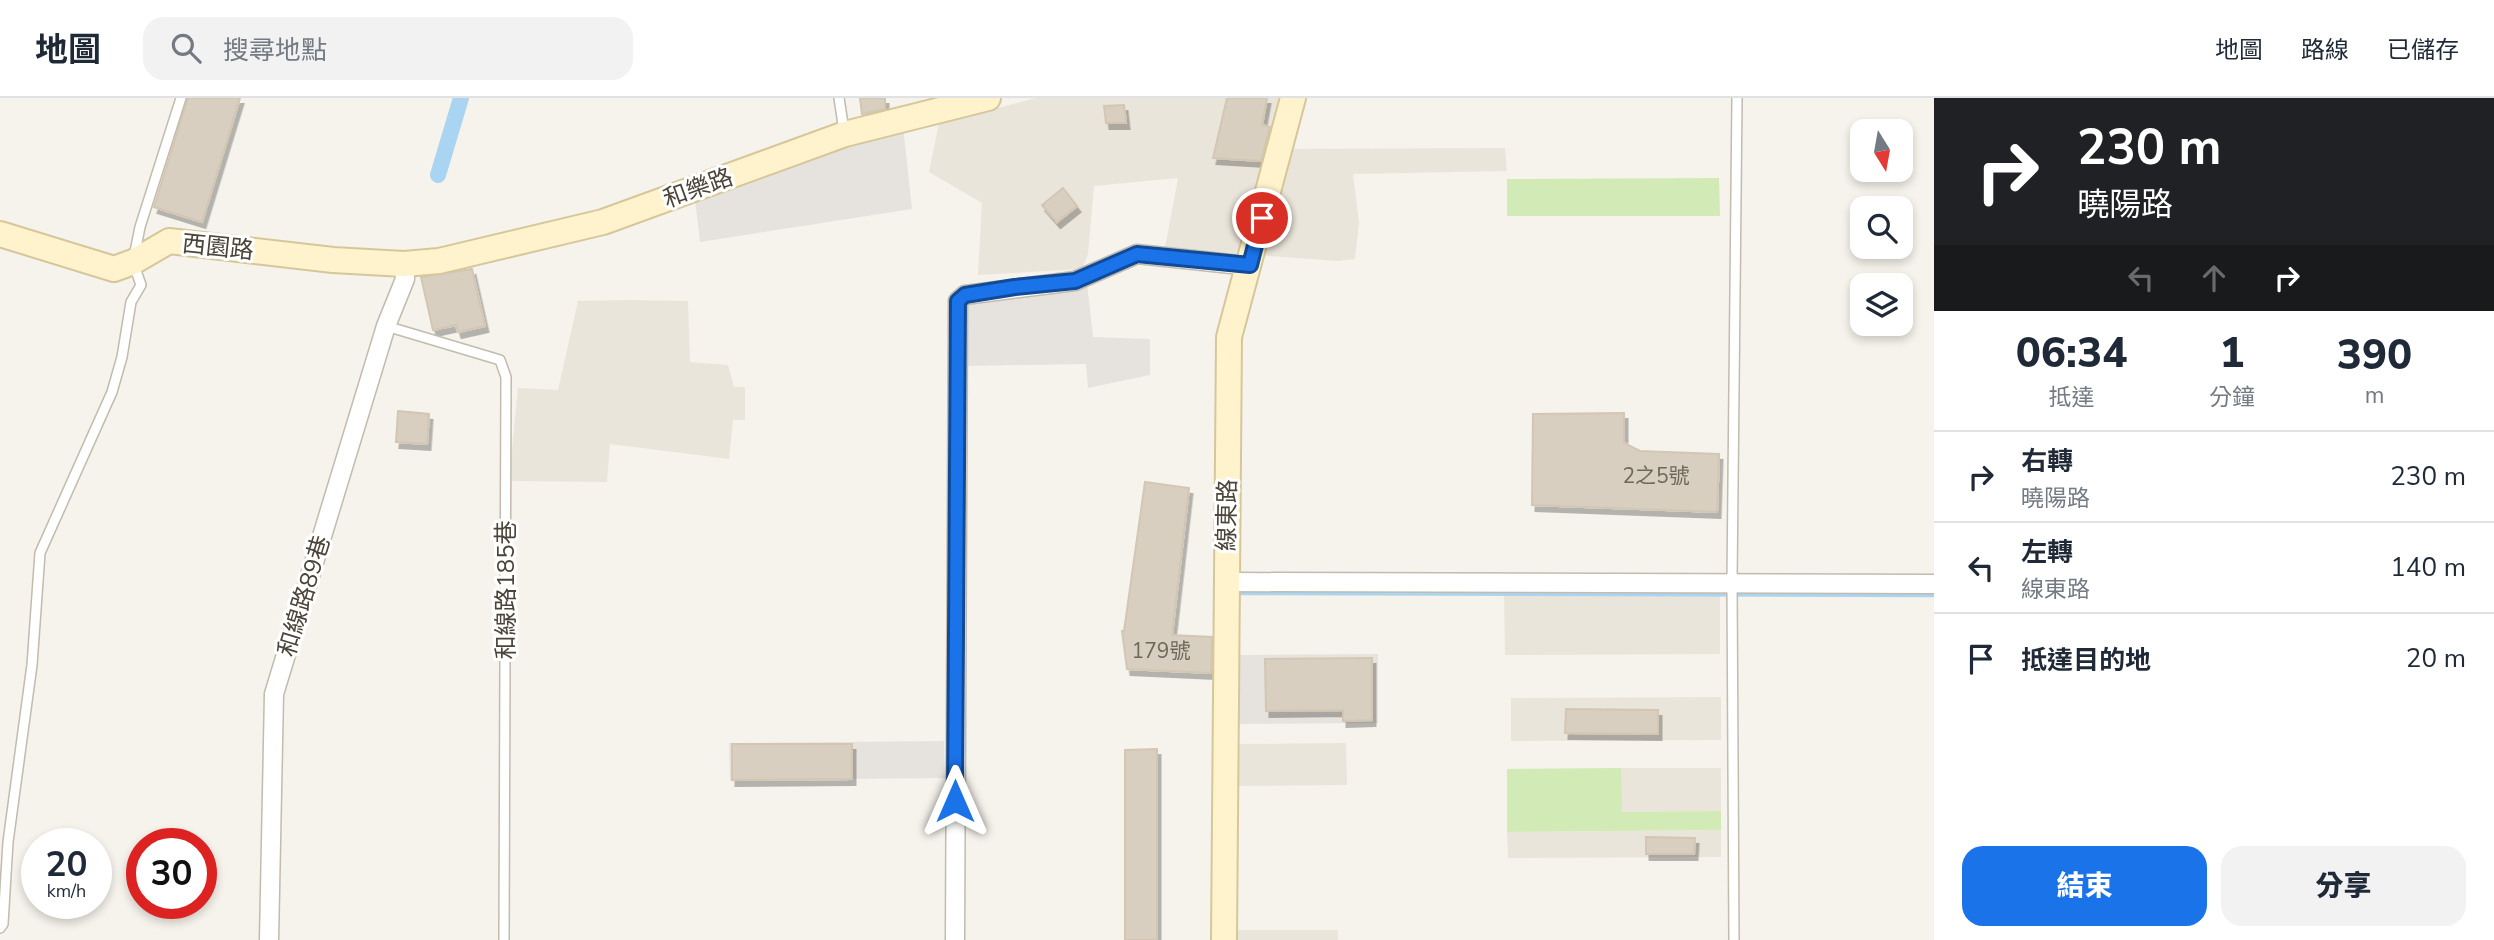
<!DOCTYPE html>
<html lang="zh-TW">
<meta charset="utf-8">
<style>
:root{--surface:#fff;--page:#f2f2f3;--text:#1f2937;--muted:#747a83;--line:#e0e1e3;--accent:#1a73e8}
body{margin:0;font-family:"Nunito Sans","Noto Sans TC",sans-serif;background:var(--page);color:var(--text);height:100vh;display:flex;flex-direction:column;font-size:26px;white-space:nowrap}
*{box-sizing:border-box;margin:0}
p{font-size:23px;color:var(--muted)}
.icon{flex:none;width:38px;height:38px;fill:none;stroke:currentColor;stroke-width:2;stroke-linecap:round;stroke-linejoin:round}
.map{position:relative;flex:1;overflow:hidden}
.details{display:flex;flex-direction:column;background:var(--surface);width:560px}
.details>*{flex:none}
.guide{background:#202124;color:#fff;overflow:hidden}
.needle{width:46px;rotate:169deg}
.tools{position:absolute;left:1850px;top:21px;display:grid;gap:14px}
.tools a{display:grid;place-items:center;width:63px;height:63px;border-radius:14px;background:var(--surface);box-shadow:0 4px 10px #0003;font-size:35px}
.speed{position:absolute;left:21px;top:730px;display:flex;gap:14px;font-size:35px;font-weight:700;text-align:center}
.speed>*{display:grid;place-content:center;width:91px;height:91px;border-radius:50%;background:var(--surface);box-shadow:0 4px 10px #0003;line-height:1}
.speed small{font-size:18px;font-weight:400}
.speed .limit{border:10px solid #d22;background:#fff;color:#111}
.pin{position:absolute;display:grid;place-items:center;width:60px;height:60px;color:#fff;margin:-30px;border:4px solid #fff;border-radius:50%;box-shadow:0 2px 7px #0007}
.me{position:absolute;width:77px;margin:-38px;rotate:0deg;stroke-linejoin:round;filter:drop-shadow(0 0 5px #0008)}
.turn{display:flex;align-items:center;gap:24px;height:147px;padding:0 28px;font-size:32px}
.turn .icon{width:91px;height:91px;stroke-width:2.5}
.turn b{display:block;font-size:49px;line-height:60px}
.lanes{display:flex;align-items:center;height:66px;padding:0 28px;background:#0003;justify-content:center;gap:35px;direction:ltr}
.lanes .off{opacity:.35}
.eta{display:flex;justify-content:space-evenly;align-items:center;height:119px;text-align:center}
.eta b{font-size:42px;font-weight:800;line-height:49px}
.cta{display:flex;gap:14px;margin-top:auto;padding:14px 28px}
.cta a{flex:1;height:80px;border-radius:21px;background:var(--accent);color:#fff;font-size:28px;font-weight:800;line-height:80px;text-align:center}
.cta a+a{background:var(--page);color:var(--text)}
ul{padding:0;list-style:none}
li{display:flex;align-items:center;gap:21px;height:91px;padding:0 28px;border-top:2px solid var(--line)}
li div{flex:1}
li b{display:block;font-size:26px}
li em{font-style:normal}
header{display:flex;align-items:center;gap:42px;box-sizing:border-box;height:98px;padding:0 35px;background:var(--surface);border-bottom:2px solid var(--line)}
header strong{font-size:33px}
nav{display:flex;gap:38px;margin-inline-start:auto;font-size:24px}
.search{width:490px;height:63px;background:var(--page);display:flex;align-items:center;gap:18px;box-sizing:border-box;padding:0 24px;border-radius:21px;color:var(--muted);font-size:26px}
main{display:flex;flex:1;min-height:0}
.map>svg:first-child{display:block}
.residential{fill:#eae5da}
.industrial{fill:#e6e2dd}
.green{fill:#d2eab5}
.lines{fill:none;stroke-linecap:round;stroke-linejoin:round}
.stream{stroke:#a9d4f2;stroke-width:4.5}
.canal{stroke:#a9d4f2;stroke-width:16}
.building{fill:#d8cfc1;stroke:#d3c7b4;stroke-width:2;filter:url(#shadow)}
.lane-casing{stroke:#c2bbae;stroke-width:12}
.street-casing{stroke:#c2bbae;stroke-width:21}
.secondary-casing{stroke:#d6c79b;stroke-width:28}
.lane{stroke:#fff;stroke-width:9}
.street{stroke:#fff;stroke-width:18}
.secondary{stroke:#fff3cd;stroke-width:24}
.route-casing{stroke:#114b97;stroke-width:18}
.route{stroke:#1a73e8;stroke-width:12}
.labels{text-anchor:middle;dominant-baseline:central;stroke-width:6;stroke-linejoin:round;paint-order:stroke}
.number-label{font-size:21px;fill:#6e675b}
.street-label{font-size:24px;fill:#4b4439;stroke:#fff}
</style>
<header>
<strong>地圖</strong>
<div class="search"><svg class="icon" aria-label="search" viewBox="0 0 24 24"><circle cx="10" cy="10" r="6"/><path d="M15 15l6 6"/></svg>搜尋地點</div>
<nav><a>地圖</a><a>路線</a><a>已儲存</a></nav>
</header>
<main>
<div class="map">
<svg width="1934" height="842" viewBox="0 0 1934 842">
<defs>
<filter id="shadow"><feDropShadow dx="3.5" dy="6" stdDeviation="0" flood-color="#0004"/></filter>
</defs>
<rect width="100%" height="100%" fill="#f6f3ec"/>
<path class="residential" d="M1036,0H1279L1266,47L1284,51L1505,50L1507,73L1353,76L1359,124L1355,161L1338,163L1165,150L1178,80L1094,88L1088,156L1082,171L978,177L982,105L929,74L939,25Z
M624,202L688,203L690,264L728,267L734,289H745V322H733L729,361L610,346L607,384L509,383L518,290L558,292L578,203Z
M1720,493V556L1505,557L1504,494Z
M1721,599V642L1511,643V600Z
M1346,645L1347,687L1235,688V646Z
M1621,670H1721V713L1621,714Z
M1721,732V759L1508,760L1507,734Z
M1235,832H1338V842H1236Z"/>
<path class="industrial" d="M902,19L912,111L700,144L694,92Z
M1087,185L1093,239L1150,241V277L1088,290L1086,266L964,268L965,197Z
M1378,556V625L1235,626L1234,557Z
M944,643L945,680L730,682L729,645Z"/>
<path class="green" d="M1719,80L1720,118H1507V81Z
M1621,670L1622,714L1721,713V732L1507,734V671Z"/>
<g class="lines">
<path class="stream" d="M1239,495L1934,497"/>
<path class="canal" d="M438,77L461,0"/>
</g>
<path class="building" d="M188,0H240L202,124L154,109Z
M860,0H885V11L862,16Z
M1227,0H1267L1262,27L1270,29L1261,63L1213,60Z
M1124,7L1126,25H1106L1104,8Z
M1063,90L1077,108L1057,124L1042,107Z
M472,171L485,228L458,234L456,227L433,232L421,179Z
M398,313L429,316L427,346L396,344Z
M1624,315V345L1640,353L1719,356L1717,414L1532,407L1533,316Z
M1145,384L1189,390L1172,537L1212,539L1211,575L1127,571L1122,533H1124Z
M1372,560V622L1343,623V612L1266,613L1265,561Z
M1566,611L1658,612V636L1565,635Z
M732,646H852V681L732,682Z
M1157,651V842H1125V652Z
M1646,739L1695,740L1694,756H1646Z"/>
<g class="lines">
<g class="lane-casing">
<path id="lane" d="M839,0L844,33
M386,228L500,262L506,279L504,842
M0,830L3,826L8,744L32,567L40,455L112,294L122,259L131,204L141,187L133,164L140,129L181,0
M1734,842L1732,484L1737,0"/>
</g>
<g class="street-casing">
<path id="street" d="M1226,484L1934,486
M269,842L274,596L386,228L405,181L404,166
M955,842L958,203L965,197L1075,183L1137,156L1250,168"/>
</g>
<g class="secondary-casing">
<path id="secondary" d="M0,136L114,171L133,164L169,143L333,162L404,166L439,163L603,124L845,36L988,0
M1224,842L1229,239L1293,0"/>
</g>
<use href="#lane" class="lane"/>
<use href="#street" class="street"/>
<use href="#secondary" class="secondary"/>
</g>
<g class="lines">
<g class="route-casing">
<path id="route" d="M955,703L958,203L965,197L1015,189L1075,183L1137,156L1250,167L1262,120"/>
</g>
<use href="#route" class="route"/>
</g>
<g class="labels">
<g class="number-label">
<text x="1656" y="378">2之5號</text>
<text x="1161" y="553">179號</text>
</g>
<g class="street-label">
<text transform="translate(698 90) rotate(-20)">和樂路</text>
<text transform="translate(218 149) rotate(6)">西園路</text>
<text transform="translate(1227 417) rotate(-89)">線東路</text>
<text transform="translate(506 492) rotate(-90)">和線路185巷</text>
<text transform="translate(304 498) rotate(-73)">和線路89巷</text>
</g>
</g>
</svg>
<div class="tools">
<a><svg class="needle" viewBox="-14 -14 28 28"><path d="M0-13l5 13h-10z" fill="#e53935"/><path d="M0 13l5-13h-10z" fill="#747a83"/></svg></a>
<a><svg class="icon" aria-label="search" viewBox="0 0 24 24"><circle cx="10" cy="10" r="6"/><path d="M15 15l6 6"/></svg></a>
<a><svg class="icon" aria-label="layers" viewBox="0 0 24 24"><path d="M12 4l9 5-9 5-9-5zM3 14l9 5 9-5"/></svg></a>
</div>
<div class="speed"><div>20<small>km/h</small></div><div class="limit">30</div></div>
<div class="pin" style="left:1262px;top:120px;background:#d93025"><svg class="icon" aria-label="arrive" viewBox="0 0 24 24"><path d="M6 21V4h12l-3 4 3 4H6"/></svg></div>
<svg class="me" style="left:955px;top:703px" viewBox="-20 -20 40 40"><path d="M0-17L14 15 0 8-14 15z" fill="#1a73e8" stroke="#fff" stroke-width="4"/></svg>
</div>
<section class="details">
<div class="guide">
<div class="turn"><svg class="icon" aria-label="right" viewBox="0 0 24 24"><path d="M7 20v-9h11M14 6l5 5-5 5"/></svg><div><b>230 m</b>曉陽路</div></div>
<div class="lanes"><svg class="icon off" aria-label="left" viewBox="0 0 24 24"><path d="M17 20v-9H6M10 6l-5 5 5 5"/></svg><svg class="icon off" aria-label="ahead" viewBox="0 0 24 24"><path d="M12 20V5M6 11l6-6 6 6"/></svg><svg class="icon" aria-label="right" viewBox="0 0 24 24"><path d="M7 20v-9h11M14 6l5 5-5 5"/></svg></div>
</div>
<div class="eta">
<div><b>06:34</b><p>抵達</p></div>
<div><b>1</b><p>分鐘</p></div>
<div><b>390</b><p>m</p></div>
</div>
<ul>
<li><svg class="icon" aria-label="right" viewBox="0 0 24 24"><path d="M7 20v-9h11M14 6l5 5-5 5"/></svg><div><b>右轉</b><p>曉陽路</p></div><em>230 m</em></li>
<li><svg class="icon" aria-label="left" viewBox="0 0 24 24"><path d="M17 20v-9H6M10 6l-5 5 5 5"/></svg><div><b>左轉</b><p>線東路</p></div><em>140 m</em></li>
<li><svg class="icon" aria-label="arrive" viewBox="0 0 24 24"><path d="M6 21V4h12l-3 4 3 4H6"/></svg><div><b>抵達目的地</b></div><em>20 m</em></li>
</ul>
<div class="cta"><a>結束</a><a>分享</a></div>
</section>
</main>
